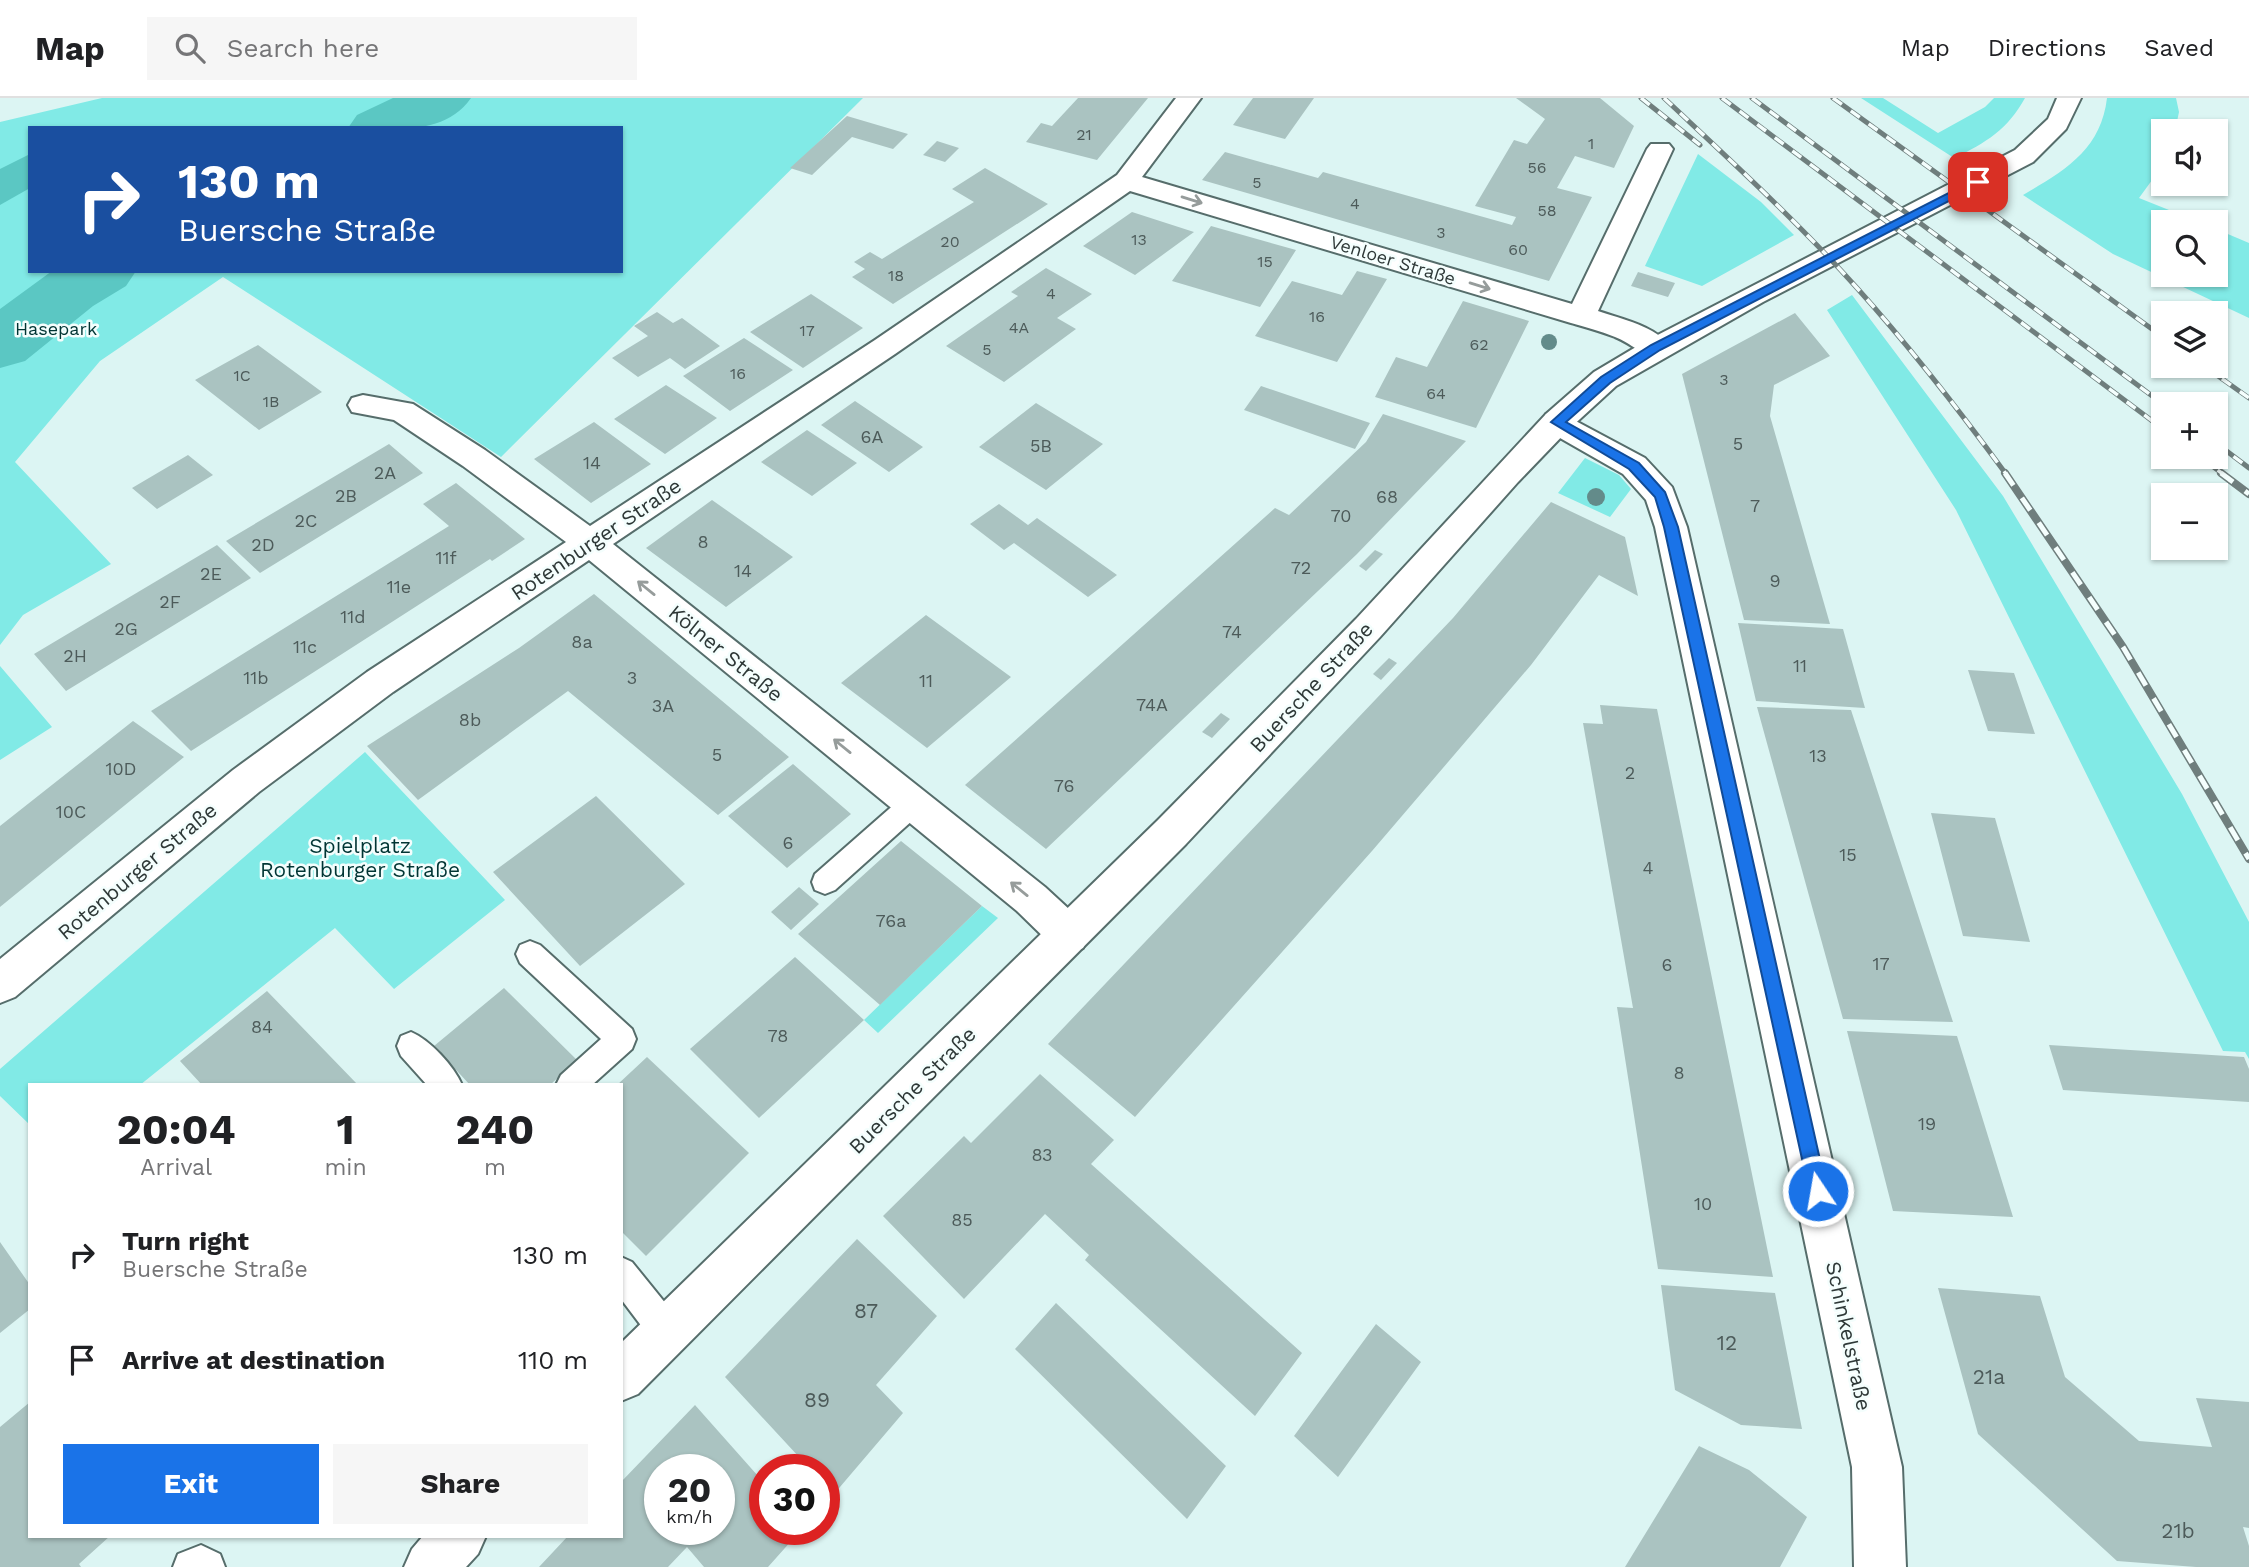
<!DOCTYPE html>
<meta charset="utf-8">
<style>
:root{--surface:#fff;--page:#f6f6f6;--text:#202124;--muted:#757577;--line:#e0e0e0;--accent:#1a73e8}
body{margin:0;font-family:"Work Sans",sans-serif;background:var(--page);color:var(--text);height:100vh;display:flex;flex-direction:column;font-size:26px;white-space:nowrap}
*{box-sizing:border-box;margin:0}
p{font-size:23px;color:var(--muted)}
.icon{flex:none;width:38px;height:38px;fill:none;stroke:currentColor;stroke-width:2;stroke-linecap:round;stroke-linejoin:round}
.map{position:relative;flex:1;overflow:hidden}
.panel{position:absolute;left:28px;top:985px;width:595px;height:455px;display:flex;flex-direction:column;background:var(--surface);border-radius:0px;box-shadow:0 2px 5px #0004}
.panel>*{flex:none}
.guide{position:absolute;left:28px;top:28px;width:595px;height:147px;border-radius:0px;box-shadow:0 2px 5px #0004;background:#1a4fa0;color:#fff;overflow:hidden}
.controls{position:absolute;left:2151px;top:21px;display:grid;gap:14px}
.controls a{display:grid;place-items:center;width:77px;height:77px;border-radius:0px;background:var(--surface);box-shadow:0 2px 5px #0004;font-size:35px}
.speed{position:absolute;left:644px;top:1356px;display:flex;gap:14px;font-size:35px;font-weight:700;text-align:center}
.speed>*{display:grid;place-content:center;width:91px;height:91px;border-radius:50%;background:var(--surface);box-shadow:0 2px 5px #0004;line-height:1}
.speed small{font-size:18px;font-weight:400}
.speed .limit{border:10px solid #d22;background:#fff;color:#111}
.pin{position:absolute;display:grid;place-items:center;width:60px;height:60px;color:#fff;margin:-30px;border-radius:14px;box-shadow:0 4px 10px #0006}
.me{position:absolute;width:77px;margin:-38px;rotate:348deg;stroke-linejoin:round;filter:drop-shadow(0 0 5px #0008)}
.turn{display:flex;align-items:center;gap:24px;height:147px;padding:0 35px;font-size:32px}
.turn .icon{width:91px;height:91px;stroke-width:2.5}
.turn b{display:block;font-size:49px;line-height:60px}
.eta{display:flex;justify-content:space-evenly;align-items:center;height:119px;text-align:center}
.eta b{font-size:42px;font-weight:700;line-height:49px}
.primary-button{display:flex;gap:14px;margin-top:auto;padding:14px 35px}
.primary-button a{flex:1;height:80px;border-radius:0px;background:var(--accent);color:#fff;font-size:28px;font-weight:700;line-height:80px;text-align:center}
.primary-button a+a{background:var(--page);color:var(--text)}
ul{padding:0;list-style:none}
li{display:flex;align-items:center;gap:21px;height:105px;padding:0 35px}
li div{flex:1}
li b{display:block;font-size:26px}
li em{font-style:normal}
header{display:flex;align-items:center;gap:42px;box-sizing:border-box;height:98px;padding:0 35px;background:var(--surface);border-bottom:2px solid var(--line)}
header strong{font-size:33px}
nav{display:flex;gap:38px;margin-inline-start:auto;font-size:24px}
.search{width:490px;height:63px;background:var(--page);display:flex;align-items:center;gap:18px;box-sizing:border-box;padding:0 24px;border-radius:0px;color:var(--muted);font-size:26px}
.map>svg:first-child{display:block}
.green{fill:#81eae6;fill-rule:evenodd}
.water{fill:#5bc7c3}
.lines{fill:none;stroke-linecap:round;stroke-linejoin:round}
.river{fill:#5bc7c3;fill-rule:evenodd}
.building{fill:#aac3c1;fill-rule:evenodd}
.lane-casing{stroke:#566d6b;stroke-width:4}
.street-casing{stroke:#566d6b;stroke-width:4}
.secondary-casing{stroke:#566d6b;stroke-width:4}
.lane{fill:#fff;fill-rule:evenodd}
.street{fill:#fff;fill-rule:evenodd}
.secondary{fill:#fff;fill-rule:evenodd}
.rail-far1-casing{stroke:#6f7e7d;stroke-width:5}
.rail-casing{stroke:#6f7e7d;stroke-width:8}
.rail-far1{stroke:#f4fefd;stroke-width:3.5;stroke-dasharray:11;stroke-linecap:butt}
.rail{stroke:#f4fefd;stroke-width:5;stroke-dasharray:15;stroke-linecap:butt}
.tree{fill:#638b8a}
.oneway{stroke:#969c9b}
.route{fill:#1a73e8;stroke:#114b97;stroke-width:2}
.labels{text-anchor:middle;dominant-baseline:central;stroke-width:5;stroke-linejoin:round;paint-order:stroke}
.far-number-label{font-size:16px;fill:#4d5b5a}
.far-street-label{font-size:18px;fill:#2e3837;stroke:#f4fefd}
.far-park-label{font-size:18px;fill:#003534;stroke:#f4fefd}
.number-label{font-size:18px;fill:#4d5b5a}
.street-label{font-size:21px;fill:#2e3837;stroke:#f4fefd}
.park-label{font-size:21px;fill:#003534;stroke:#f4fefd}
.near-number-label{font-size:21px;fill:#4d5b5a}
</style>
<header>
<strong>Map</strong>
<div class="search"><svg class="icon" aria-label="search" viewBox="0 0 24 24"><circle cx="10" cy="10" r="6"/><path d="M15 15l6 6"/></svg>Search here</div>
<nav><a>Map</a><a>Directions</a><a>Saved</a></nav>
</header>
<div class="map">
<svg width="2249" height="1469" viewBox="0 0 2249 1469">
<rect width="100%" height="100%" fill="#dcf5f3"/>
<path class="green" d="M102,0H863L501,359L223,179L100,263L15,364L111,466L23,517L0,547V24ZM30,30H621V173H30Z
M1861,0H1883L1938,35L1985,9L1994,0H2025C2008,31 1986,45 1954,60Z
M2107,0H2176L2179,14L2175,33H2163V67L2139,100L2199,124H2163V177H2216V131L2249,145V220L2113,156L2023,97C2064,73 2101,52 2107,0Z
M1698,56L1761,104L1794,137L1702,188L1645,168Z
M1852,197L2003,398L2182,696L2249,824V961L2245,954L2223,953L1956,412L1827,212Z
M1585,360L1619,377L1631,391L1610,419L1558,395Z
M0,568L52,629L0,662Z
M365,654L505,802L394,891L335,830L140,987H30V1027L0,998V971Z
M982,808L998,820L878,935L864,922Z"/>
<path class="water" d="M30,56V90L0,107V71Z"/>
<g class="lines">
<path class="river" d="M393,0H471C444,39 391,30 348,30L357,17Z
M52,173H136L126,188L93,208L25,263L0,270V211Z"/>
</g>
<path class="building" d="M1078,0H1148L1097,62L1026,44L1041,25L1052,28Z
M1253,0H1314L1285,41L1233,27Z
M1516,0H1600L1634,28L1614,70L1575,58L1557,90L1592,99L1549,183L1202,82L1225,54L1318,80L1323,74L1512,127L1516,119L1475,108L1514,42L1527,46L1545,21Z
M847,18L908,36L893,51L852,39L812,77L790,70Z
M937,43L959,50L945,64L923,57Z
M985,70L1048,106L893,206L852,179L865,171L854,164L870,154L882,161L974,104L952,91Z
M1132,114L1194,134L1135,177L1083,148Z
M1211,128L1296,152L1260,209L1172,183Z
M1046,170L1092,196L1057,220L1076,231L1004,284L946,248L1018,198L1011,194Z
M1357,173L1387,181L1337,264L1255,238L1292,183L1342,197Z
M1638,174L1675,185L1668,199L1631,188Z
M811,196L863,230L803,270L750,234Z
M1463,203L1529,223L1476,330L1375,299L1396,259L1427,269Z
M657,214L673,225L682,220L720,248L685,271L670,260L638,279L612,260L648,238L634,228Z
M1795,215L1830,258L1774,287L1770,318L1830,526L1744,522L1682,276Z
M744,240L793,272L730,313L683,278Z
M258,247L322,294L259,332L195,282Z
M666,287L717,320L665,356L614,321Z
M1261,288L1370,325L1355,351L1244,312Z
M855,303L923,349L889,374L821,327Z
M1036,305L1103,346L1046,392L979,349Z
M1383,316L1466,343L1357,456L1046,751L965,687L1275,410L1289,417L1366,344Z
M594,324L651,366L591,405L534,361Z
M807,332L857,365L812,398L761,364Z
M389,346L423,375L260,475L226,443Z
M188,357L213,377L157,411L132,390Z
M456,385L525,441L492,463L490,461L191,653L151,613L449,428L423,406Z
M712,402L793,459L726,509L646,450Z
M1551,404L1625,439L1638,498L1599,477L1531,567L1372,753L1135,1019L1048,946L1453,520Z
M999,406L1028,427L1037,420L1117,477L1088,499L1014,445L1004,452L970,426Z
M217,447L251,480L66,593L34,556Z
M1375,452L1383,456L1366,473L1359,468Z
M594,496L789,659L718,717L568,593L418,702L367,648L519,550Z
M926,517L1011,579L927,650L841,585Z
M1738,525L1843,531L1865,610L1756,603Z
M1389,560L1397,565L1381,582L1373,576Z
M1968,572L2014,575L2035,636L1988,633Z
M1600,607L1657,611L1773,1179L1658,1171L1617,909L1633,910L1583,625L1603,626Z
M1757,609L1851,612L1953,924L1843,921Z
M1221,615L1230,621L1212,640L1202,634Z
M133,623L184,659L0,809V728Z
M793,666L851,716L787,770L728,718Z
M596,698L685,786L580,868L493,774Z
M1931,715L1995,720L2030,844L1963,838Z
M901,743L982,808L880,907L798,836Z
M799,789L819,806L791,832L771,814Z
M795,859L864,922L759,1020L690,951Z
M504,890L577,962L550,987H470L434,948Z
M267,893L358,987H202L180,963Z
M1847,933L1957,938L2013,1119L1893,1113Z
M2049,947L2244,959L2249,971V1004L2063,992Z
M647,959L749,1055L646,1158L621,1133V987H617Z
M1040,976L1114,1042L1091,1066L1302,1255L1255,1318L1085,1162L1089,1157L1045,1116L964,1201L883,1118L964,1038L971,1045Z
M857,1141L937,1218L876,1287L903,1315L834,1396L824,1386V1372H811L725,1279Z
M0,1144L30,1187V1211L0,1235Z
M1661,1187L1775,1195L1802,1331L1741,1327L1675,1292Z
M1938,1190L2040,1198L2065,1279L2139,1343L2212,1349L2196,1300L2249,1304V1430L2243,1429L2249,1448V1469H2196L2117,1463L1978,1336Z
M1056,1205L1226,1368L1187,1421L1015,1251Z
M1376,1226L1421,1264L1338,1379L1294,1338Z
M30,1304V1438H110L79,1466L81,1469H0V1329Z
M695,1307L765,1386V1432H801L768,1469H704L687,1449L668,1469H539L568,1438H621V1384ZM660,1372H719V1432H660Z
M1699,1348L1749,1372L1807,1419L1780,1469H1625Z"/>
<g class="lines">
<g class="lane-casing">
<path id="lane" d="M914,694L923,697L927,705L923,713L835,792L825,796L815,792L812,784L815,776L905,697Z
M530,843L540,847L632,931L636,941L632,951L592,987H556L561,977L601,941L520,865L516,856L520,847Z
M411,934C430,942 454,968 462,987H427L401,958L397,948L401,938Z
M621,1159L632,1164L679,1222L683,1234L679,1246L667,1250L655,1246L621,1201Z
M201,1447L220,1456L225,1469H173L178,1456Z"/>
</g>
<g class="street-casing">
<path id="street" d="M1176,0H1201L1142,79L1572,206L1647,51L1651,46H1669L1673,51L1598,213C1621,221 1657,228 1671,250L1666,257C1645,263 1634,246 1615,239C1600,233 1585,229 1571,225L1130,93L895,256L613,446L1045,789L1083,824L1089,837L1083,850L1069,855L1055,850L1017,813L589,462L393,594L259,694L15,899L0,905V861L233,672L367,574L566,444L463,368L394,322L352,314L348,307L352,300L363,297L413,306L485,352L590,428L875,242L1117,77Z
M1557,313L1645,360L1672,389L1687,429L1902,1369L1906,1469H1854L1852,1369L1655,429L1646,402L1623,376L1546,332L1542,324L1546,316Z"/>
</g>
<g class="secondary-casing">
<path id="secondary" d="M2057,0H2081L2066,31L2033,64L1763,204L1616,288L1568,332L1518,384L1380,539L1186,746L638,1296L621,1303V1245L1158,722L1356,521L1546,316L1594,274L1646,243L2015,52L2048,21Z
M423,1438H486L478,1456L466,1469H404L412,1451Z"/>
</g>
<use href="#lane" class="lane"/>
<use href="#street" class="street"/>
<use href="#secondary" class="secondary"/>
<g class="rail-far1-casing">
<path id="rail-far1" d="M1641,0L1700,47
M1664,0C1730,62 1797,123 1857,190C1910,249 1959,312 2006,376
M1722,0L2163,331
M1752,0L2163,306
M1833,0L2163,239
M2204,268L2249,300
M2216,345L2249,370
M2200,359L2223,376"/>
</g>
<g class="rail-casing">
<path id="rail" d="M2005,375L2123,549L2249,761
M2221,375L2249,396"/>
</g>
<use href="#rail-far1" class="rail-far1"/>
<use href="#rail" class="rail"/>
</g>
<g class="tree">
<circle cx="1549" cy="244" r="8"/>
<circle cx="1596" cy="399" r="9"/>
</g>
<defs><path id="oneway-shaft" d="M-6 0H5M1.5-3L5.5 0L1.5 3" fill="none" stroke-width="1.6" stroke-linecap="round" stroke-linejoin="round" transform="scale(1.75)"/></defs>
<g class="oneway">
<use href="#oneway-shaft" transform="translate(1192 102) rotate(17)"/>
<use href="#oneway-shaft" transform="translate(1480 188) rotate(17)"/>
<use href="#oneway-shaft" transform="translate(646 490) rotate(-141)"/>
<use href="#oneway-shaft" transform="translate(842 648) rotate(-141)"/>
<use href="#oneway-shaft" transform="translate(1019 791) rotate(-141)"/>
</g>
<path class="route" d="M1978,80L1982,81V86L1660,252L1610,285L1566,324L1639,365L1665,394L1678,429L1827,1093L1824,1100L1818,1103L1811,1100L1809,1093L1664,429L1655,399L1629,371L1551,324L1601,279L1651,247Z"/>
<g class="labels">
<g class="far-number-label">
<text x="1084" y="36">21</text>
<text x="1591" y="45">1</text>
<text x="1537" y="69">56</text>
<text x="1257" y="84">5</text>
<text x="1355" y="105">4</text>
<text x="1547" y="112">58</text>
<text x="1441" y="134">3</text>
<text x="1139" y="141">13</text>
<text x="950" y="143">20</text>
<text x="1518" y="151">60</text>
<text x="1265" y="163">15</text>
<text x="896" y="177">18</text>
<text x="1051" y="195">4</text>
<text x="1317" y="218">16</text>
<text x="1019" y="229">4A</text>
<text x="807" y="232">17</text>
<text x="1479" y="246">62</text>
<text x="987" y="251">5</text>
<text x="738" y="275">16</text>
<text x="242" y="277">1C</text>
<text x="1724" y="281">3</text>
<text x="1436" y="295">64</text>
<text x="271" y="303">1B</text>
</g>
<g class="far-street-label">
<text transform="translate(1393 162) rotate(17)">Venloer Straße</text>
</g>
<g class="far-park-label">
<text x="56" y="230">Hasepark</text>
</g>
<g class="number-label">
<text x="872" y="338">6A</text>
<text x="1738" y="345">5</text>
<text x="1041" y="347">5B</text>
<text x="592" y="364">14</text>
<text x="385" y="374">2A</text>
<text x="346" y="397">2B</text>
<text x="1387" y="398">68</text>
<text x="1755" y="407">7</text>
<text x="1341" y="417">70</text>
<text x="306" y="422">2C</text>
<text x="703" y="443">8</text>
<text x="263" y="446">2D</text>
<text x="446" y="459">11f</text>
<text x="1301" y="469">72</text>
<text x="743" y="472">14</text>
<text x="211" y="475">2E</text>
<text x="1775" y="482">9</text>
<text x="399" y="488">11e</text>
<text x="170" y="503">2F</text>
<text x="353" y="518">11d</text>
<text x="126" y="530">2G</text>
<text x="1232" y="533">74</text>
<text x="582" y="543">8a</text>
<text x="305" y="548">11c</text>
<text x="75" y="557">2H</text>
<text x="1800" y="567">11</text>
<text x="256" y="579">11b</text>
<text x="632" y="579">3</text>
<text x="926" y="582">11</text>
<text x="1152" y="606">74A</text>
<text x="663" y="607">3A</text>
<text x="470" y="621">8b</text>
<text x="717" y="656">5</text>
<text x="1818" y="657">13</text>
<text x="121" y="670">10D</text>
<text x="1630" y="674">2</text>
<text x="1064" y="687">76</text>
<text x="71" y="713">10C</text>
<text x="788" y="744">6</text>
<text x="1848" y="756">15</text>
<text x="1648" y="769">4</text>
<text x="891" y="822">76a</text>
<text x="1881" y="865">17</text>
<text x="1667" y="866">6</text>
<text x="262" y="928">84</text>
<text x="778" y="937">78</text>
<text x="1679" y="974">8</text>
<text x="1927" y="1025">19</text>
<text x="1042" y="1056">83</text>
<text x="1703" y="1105">10</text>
<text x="962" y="1121">85</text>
</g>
<g class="street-label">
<text transform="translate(596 441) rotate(-34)">Rotenburger Straße</text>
<text transform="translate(726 555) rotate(39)">Kölner Straße</text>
<text transform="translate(1311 589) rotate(-47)">Buersche Straße</text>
<text transform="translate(137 773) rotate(-40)">Rotenburger Straße</text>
<text transform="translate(912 992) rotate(-45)">Buersche Straße</text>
<text transform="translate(1849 1238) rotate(78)">Schinkelstraße</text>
</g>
<g class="park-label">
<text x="360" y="747">Spielplatz<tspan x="360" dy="24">Rotenburger Straße</tspan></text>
</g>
<g class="near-number-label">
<text x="866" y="1212">87</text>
<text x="1727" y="1244">12</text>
<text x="1989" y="1278">21a</text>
<text x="817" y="1301">89</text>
<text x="2178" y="1432">21b</text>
</g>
</g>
</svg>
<div class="controls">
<a><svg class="icon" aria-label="sound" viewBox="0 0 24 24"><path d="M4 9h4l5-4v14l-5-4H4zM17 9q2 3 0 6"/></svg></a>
<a><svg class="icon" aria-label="search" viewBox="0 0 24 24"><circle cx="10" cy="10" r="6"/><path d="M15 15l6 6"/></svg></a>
<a><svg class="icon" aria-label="layers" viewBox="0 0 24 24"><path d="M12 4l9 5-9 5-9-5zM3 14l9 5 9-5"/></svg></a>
<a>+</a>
<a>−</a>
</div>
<div class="speed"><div>20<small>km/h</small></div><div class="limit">30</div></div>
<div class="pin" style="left:1978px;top:84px;background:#d93025"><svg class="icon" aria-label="arrive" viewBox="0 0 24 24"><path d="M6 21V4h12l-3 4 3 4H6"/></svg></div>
<svg class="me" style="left:1818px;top:1093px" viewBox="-20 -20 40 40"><circle r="17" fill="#1a73e8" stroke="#fff" stroke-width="3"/><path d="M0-11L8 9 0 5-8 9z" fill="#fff"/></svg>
<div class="guide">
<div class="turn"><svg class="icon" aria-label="right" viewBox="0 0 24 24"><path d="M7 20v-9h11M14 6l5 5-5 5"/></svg><div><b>130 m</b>Buersche Straße</div></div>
</div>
<section class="panel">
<div class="eta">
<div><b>20:04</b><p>Arrival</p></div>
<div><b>1</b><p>min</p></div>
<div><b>240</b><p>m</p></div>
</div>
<ul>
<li><svg class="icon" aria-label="right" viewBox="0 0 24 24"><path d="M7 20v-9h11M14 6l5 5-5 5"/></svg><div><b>Turn right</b><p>Buersche Straße</p></div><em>130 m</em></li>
<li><svg class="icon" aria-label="arrive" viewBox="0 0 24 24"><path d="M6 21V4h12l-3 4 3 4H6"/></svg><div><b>Arrive at destination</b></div><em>110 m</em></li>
</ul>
<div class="primary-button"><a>Exit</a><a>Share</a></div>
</section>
</div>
